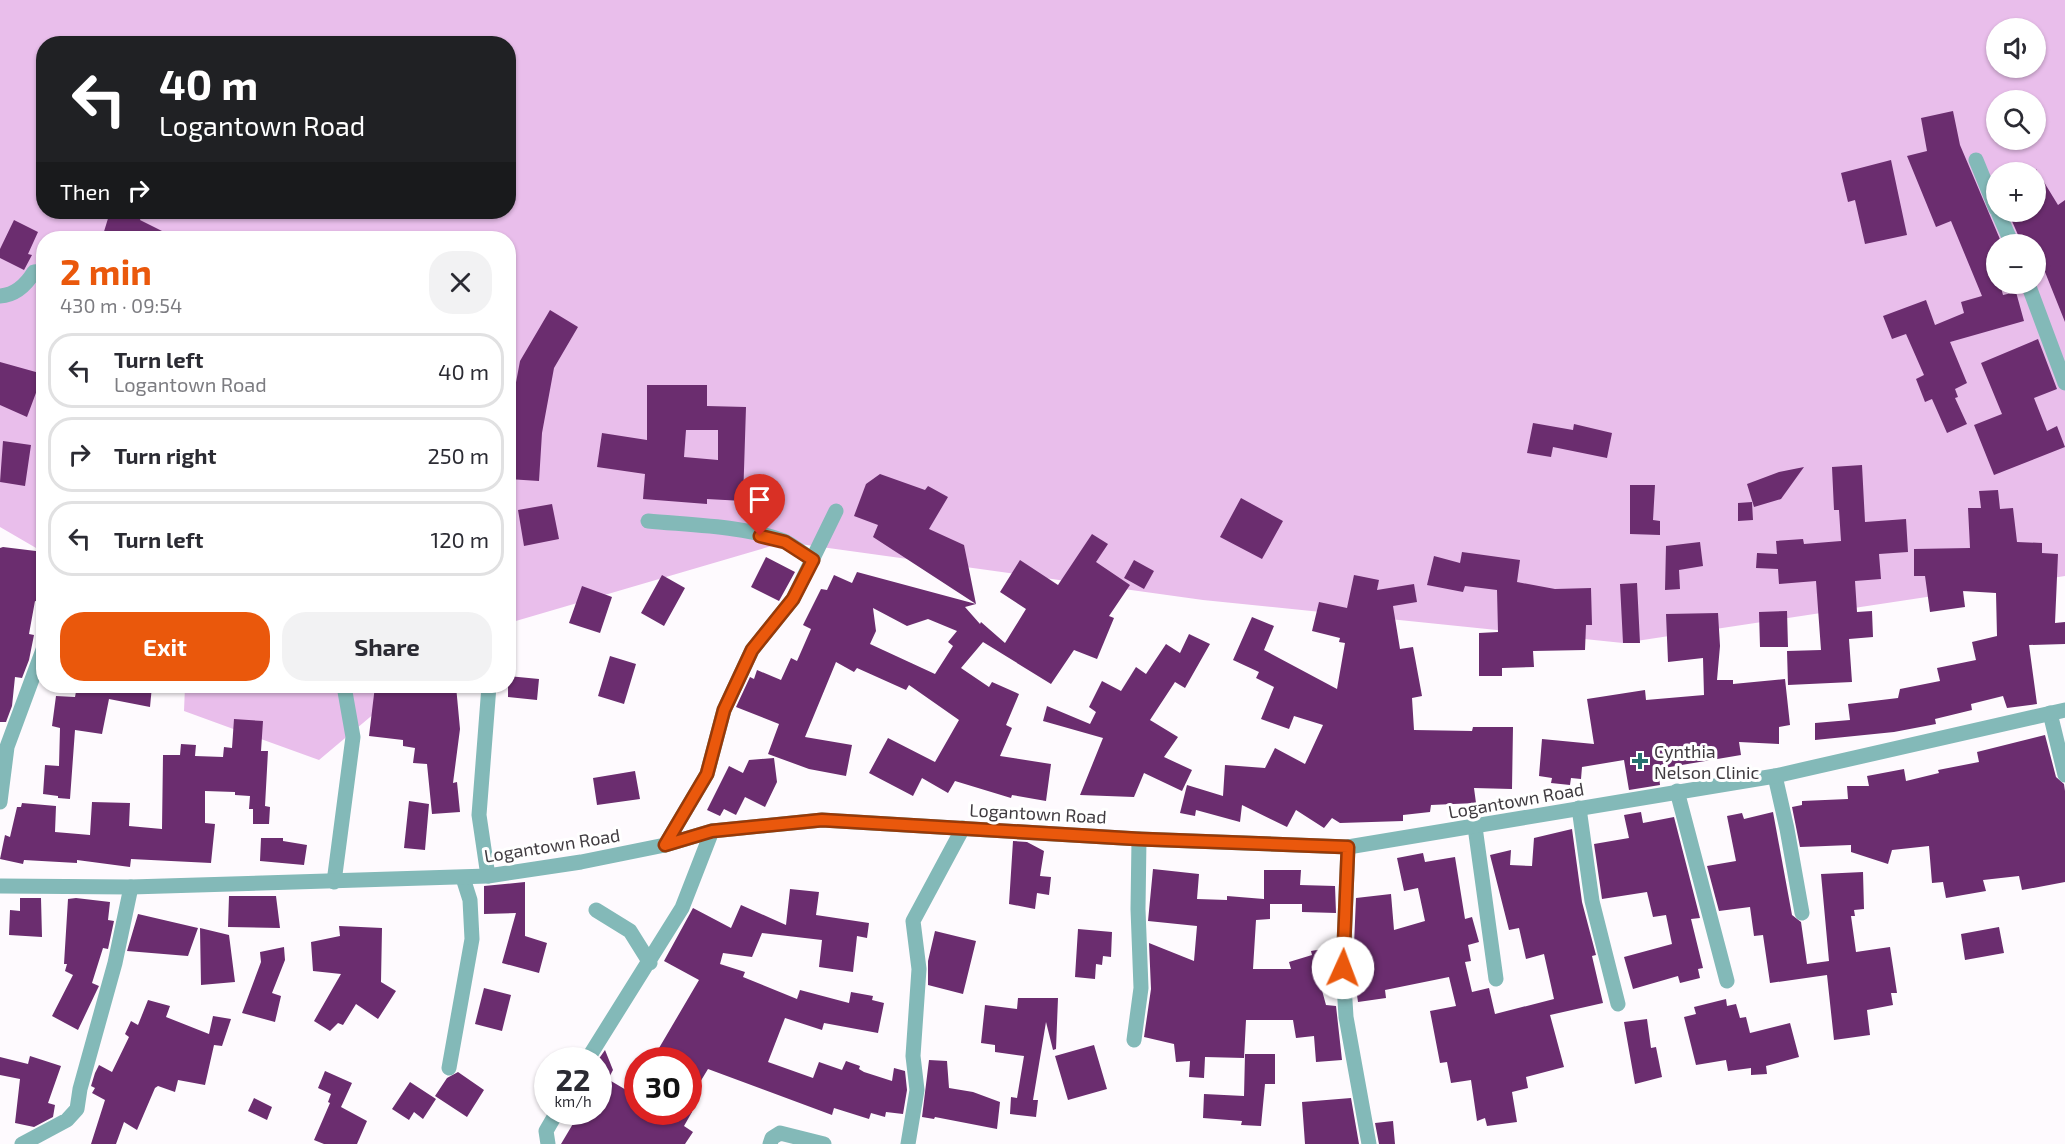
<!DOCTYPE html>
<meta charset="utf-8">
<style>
:root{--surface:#fff;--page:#f2f2f3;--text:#2b2b33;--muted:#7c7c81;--line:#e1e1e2;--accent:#ea580c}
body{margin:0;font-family:"Exo 2",sans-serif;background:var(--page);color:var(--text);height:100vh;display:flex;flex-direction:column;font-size:22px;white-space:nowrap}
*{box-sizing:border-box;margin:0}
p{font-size:20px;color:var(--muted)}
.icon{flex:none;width:33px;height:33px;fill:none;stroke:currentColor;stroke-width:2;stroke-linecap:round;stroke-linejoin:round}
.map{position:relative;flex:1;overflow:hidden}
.details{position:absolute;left:36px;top:231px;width:480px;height:462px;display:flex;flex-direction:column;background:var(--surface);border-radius:24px;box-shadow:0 2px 4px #0004}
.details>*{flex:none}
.hud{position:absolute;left:36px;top:36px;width:480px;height:183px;border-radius:24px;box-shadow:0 2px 4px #0004;background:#202124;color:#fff;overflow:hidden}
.fabs{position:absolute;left:1986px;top:18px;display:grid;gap:12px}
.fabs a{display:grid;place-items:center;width:60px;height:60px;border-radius:50%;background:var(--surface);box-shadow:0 2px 4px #0004;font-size:30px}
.speed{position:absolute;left:534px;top:1047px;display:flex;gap:12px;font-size:30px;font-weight:700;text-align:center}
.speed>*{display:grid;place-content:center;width:78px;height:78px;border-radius:50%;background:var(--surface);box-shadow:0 2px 4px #0004;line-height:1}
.speed small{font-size:15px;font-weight:400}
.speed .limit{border:9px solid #d22;background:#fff;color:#111}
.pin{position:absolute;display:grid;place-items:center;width:51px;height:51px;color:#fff;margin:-62px -26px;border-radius:50% 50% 50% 0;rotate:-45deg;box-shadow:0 0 6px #0007}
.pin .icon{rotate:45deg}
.me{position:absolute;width:66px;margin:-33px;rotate:2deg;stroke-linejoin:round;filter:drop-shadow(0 0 4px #0008)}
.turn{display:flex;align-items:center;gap:21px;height:126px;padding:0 24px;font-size:27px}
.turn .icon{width:78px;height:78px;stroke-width:2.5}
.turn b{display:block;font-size:42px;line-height:51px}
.then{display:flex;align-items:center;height:57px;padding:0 24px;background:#0003;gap:12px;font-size:22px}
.round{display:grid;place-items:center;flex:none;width:63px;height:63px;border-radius:24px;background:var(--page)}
.headline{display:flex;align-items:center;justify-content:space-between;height:102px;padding:0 24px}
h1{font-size:36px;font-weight:700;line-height:45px;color:var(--accent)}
.primary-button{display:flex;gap:12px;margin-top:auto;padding:12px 24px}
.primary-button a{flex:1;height:69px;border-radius:24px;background:var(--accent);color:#fff;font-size:24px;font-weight:700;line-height:69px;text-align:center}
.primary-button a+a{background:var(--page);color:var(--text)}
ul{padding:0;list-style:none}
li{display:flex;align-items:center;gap:18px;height:75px;margin:0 12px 9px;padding:0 12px;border:3px solid var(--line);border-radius:24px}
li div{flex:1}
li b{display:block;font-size:22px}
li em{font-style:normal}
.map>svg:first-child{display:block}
.green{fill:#e9beeb;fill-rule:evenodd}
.building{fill:#6b2d6f;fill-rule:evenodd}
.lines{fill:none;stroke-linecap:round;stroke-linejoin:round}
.minor{stroke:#83b9b8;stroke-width:15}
.tertiary{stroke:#83b9b8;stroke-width:15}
.route-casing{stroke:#983908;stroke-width:15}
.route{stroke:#ea580c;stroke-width:10}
.poi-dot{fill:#267170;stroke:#fff;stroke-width:2}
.labels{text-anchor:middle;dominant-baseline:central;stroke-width:6;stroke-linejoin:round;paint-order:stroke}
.poi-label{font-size:18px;fill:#403b40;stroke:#fff;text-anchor:start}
.street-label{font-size:18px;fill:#403b40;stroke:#fff}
</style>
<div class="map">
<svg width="2065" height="1144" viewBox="0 0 2065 1144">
<rect width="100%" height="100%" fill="#fefafe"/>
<path class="green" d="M0,0H2065V576L1623,643L1203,600L785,542L509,623L508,238H44L43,552L0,527ZM1996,28H2036V68H1996ZM44,44H508V212H44ZM1996,100H2036V140H1996ZM1996,172H2036V212H1996ZM1996,244H2036V284H1996Z
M185,686H407L319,760L184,711Z"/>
<path class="building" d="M1953,111L1960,145L2002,244H1996V284H2000L2003,295L2016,292L2024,321L1950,342L1967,383L1955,389L1958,397L1955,398L1967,424L1947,433L1932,399L1925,402L1916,379L1924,375L1906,334L1892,339L1883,316L1926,300L1935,325L1964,313L1961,302L1982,296L1951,221L1936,227L1907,156L1927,151L1921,118Z
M1891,160L1907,235L1865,244L1855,200L1848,202L1841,173Z
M2036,169L2058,205L2065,200V322L2045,272L2036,260V244H2022L2008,212H2036Z
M110,212L142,214L140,220L176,238H102Z
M14,220L38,232L28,254L32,255L24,270L0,258V249Z
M550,310L578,327L554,368L542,433L539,481L508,479V425L520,361Z
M2038,339L2057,389L2034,398L2047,431L2057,426L2065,447L1994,475L1974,425L2002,414L1981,363Z
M0,362L43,374L27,417L0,405Z
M647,385H707V406L746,407L743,501L707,499V504L643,499L645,474L597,467L602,433L647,440ZM686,430H718V460L684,457Z
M1533,423L1573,430L1574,424L1612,433L1607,458L1553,447L1551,457L1527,453Z
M3,441L31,445L25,486L0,482Z
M1862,465L1865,522L1906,519L1908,552L1879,554L1881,579L1855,581L1857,612L1872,611L1873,637L1849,639L1852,682L1788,685L1787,651L1821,650L1816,581L1779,584L1778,569L1756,568L1757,553L1777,554L1776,541L1803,539L1804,544L1841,541L1839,510H1834L1832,467Z
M1804,467L1781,499L1754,507L1747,484L1779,472Z
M880,474L925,490L928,486L948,497L929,529L964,545L976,604L873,537L878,525L854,516L866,484Z
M1630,485H1655L1653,520L1660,521V535L1630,534Z
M1998,490L2000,509L2013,508L2017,542L2042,543V553L2058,554L2055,623L2065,622V644L2029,645L2037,704L2007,708L2003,696L1971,704L1972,710L1935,719L1936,724L1894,732L1815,740V723L1850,720L1848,704L1898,698L1900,689L1940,681L1937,668L1976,660L1972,642L1997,636L1996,593L1963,591L1965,607L1930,612L1925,576H1914V549L1970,548L1968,508H1981L1979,491Z
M1241,498L1283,521L1262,559L1220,537Z
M1752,502L1753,520L1738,521V503Z
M552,504L559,539L524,546L518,510Z
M1092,534L1108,544L1096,562L1130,585L1109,616L1114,618L1097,659L1074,650L1051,684L983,642L961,668L989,687L992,682L1019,694L1006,725L1012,728L1000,756L1051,764L1046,801L1012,795L1011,798L955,781L948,793L922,778L913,796L869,773L888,738L935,762L959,720L909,685L906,690L857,668L854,672L836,662L805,737L852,745L846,776L809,769L768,754L779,724L736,707L750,677L754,679L757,670L781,680L791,658L797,661L811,629L803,625L821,589L827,590L834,575L852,583L857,572L976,604L965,607L980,624L981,622L1005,643L1026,609L1000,592L1020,560L1058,585ZM873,608L907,626L928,619L957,631L948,642L953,646L935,674L870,644L876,631Z
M1700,542L1703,566L1679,570L1680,589L1665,590L1666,546Z
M3,547L44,552L41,575L44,576V603L35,601L29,634L34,635L29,660L22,678L15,677L12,706L6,722H0V548Z
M1462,552L1520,560L1517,582L1555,589L1591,588L1592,625H1586L1585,650L1533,651L1534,667L1502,668V676H1479V633L1498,632L1497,590L1465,586L1463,592L1427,585L1434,556L1460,563Z
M766,557L795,572L779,601L751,587Z
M1134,560L1154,571L1144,589L1124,578Z
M662,575L685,588L664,626L641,613Z
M1354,575L1379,580L1377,590L1414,584L1417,602L1393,606L1400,649L1413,647L1422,696L1412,698L1414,730L1472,731L1473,727H1513L1512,789L1474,788L1476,803L1431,805L1430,812L1403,815V821L1340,823L1332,818L1324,828L1296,810L1287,827L1242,805L1240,822L1196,810L1195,816L1180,813L1187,785L1223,796L1225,765L1265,768L1275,748L1305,764L1323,725L1294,716L1289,729L1261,719L1274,687L1256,678L1259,672L1233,660L1252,617L1274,626L1264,650L1337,689L1345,643L1339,642L1340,638L1312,631L1319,602L1347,608Z
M1637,583L1640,643H1623L1620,584Z
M582,586L612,597L600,633L569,623Z
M1787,611L1788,647H1760L1759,612Z
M1718,613L1720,646L1717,680H1733V684L1785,679L1790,725L1779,727V744L1739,742L1741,755L1658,769L1660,785L1629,790L1624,760L1582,767L1581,779L1571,778L1570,785L1551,783L1552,778L1539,776L1542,739L1594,744L1587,699L1645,690L1646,700L1704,695L1703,658L1668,662L1666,614Z
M1189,634L1210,644L1185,688L1175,682L1150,720L1178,737L1164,757L1192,770L1182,791L1144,773L1134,797L1080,795L1103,738L1043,721L1047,706L1090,724L1096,712L1089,707L1102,681L1121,691L1136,667L1146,674L1166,644L1180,653Z
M610,656L636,664L624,704L598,696Z
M508,676L539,679L537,700L508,697Z
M77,686H152L150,707L109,699L102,734L75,730L70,799L58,798V796L43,794L45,765L59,766L60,728L52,726L56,696L75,697Z
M375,686H456L460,729L453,783L457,782L460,812L432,814L427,764L413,763L415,748L403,746V740L369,736Z
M234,719L263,721L261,751H268L265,806L270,807L269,824H253V809H249L250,796L235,795V792L205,791V823L215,824L211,863L131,859L130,867L77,860V863L24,860L23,864L0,859L5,835L10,837L17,807H21L22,803L56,806L55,832L90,835L92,802L130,803L129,826L162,829L163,755H180L181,744L196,745L195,756L223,757L224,747L232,748Z
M2045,735L2056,777L2064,784L2065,791V882L2022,890L2019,876L1983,880L1986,891L1946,898L1943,882L1932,883L1929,846L1892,850L1888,864L1851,852V845L1800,847L1792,807L1802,805V801L1848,799L1847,786H1869L1867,776L1904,769L1906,781L1939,773L1938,770L1979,762L1977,752Z
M774,758L777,782L765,807L745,797L736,815L724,809L720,816L707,810L729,766L743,773L749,760Z
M635,771L640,799L597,805L593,778Z
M409,801L429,804L425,850L404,848Z
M1641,812L1643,823L1674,817L1700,918L1691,919L1703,968L1698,969L1700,978L1680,983L1678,976L1633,989L1624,957L1672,944L1666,915L1653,917L1647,892L1602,899L1594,844L1629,838L1624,815Z
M1773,812L1792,915L1801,922L1807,964L1829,961L1821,874L1863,872L1864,909L1854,910L1855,916H1851L1856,952L1890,947L1897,993H1891L1893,1005L1867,1010L1870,1035L1834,1040L1827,975L1770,983L1763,935L1754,936L1750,907L1719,911L1707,866L1736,861L1727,816L1742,813L1744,819Z
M1572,829L1582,902L1596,955L1592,956L1603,1003L1550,1015L1564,1067L1526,1077L1528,1088L1512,1092L1517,1122L1487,1126L1485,1118L1477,1121L1471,1080L1451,1083L1447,1062L1440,1063L1430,1011L1456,1006L1449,977L1385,990L1386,998L1358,1002L1353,968L1356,898L1391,894L1394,930L1425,921L1418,888L1404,891L1397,858L1423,853L1425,862L1455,857L1465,919L1472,917L1479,942L1468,945L1471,961L1465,962L1472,992L1489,988L1495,1014L1554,999L1544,954L1526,959L1519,928L1509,930L1490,855L1511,850L1510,865L1532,866L1534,838Z
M261,838H283V841L307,845L304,865L260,861Z
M1013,841L1027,842L1044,851L1040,876L1051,877L1049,895L1037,893L1035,909L1009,904Z
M1153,869L1199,874L1197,899L1227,900V896L1264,899V870H1301L1300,885L1335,886L1336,913L1302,912V904H1270V919L1256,920L1253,969H1291L1289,962L1312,955L1311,951L1334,947L1333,966L1317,972L1326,1005L1336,1006L1342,1060L1316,1062L1314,1036L1296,1038L1293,1020H1246L1244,1058L1205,1057L1204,1078L1189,1077L1190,1061L1176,1062L1174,1044L1144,1037L1151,989L1149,943L1194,961L1197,926L1148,921Z
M525,882V936L547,943L539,973L502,963L516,913L484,914V886Z
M790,889L819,892L816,915L869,923L867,938L857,936L853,972L819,967L822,940L762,933L752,957L723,953L720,964L745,972L743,977L797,999L800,990L849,1003L851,992L873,996L872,1000L884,1003L878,1033L824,1023L822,1030L785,1018L768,1062L813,1078L819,1062L842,1070L846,1061L860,1066L859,1069L864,1072L892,1081L894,1068L905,1071L907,1090L903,1114L886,1112L885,1117L871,1113L869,1119L834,1108L832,1115L708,1069L688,1102V1060H652L699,980L664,961L693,908L731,928L741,905L786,925Z
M229,896H276L280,928L228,927Z
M20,898H41L42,937L9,935L10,910L20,911Z
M76,898L110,902L108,920L114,921L108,949L103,948L92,983L99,986L97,990L78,1030L52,1016L73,975L65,971L67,964H64L68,899Z
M138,914L198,928L188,956L127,951Z
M339,926L382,928L381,982L396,991L378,1019L356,1004L343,1025L338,1023L330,1031L314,1021L341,974L313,971L311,942L340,936Z
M1999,927L2004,953L1965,960L1961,934Z
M200,928L229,935L235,982L201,985Z
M1078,929L1112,932L1111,957L1103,956L1102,965L1096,964L1095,979L1075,977Z
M935,931L976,941L963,994L928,985V961Z
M284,947L285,960L272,993L281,996L275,1022L242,1013L261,962L260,952Z
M484,988L511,995L502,1031L475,1024Z
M1018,998H1058L1056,1049L1053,1050L1046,1022L1033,1100H1038L1036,1117L1010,1114L1011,1097L1017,1098L1024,1056L995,1052V1045L981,1043L985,1005L1017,1009Z
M1726,999L1727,1006L1736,1004L1740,1018L1746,1017L1750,1033L1790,1023L1799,1057L1766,1066L1767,1074L1751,1075V1068L1728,1071L1726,1060L1696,1065L1684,1017L1696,1014L1694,1007Z
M148,1000L170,1006L166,1017L209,1034L213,1016L231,1019L222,1046L214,1045L205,1085L178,1080L175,1092L158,1086L155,1088L137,1130L124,1122L116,1144H91L105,1100L92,1093L95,1088L91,1086L95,1073L99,1065L112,1072L129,1037L125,1034L131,1021L138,1025Z
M1647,1019L1651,1048L1656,1047L1662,1077L1635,1084L1624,1022Z
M1094,1045L1107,1089L1068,1100L1055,1056Z
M605,1050L613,1070L598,1098V1060Z
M1245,1054H1275V1084H1265L1261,1126L1241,1125L1242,1121L1203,1118L1204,1094L1244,1096Z
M30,1056L61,1066L48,1103L55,1105L53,1117L34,1127L15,1123L20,1079L0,1075V1057L28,1064Z
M929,1060L947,1061L949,1088L973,1092L1000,1102L997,1129L935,1117L934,1119L922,1117Z
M325,1071L352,1083L341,1107L367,1121L357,1144H324L314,1140L330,1103L328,1102L331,1094L318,1088Z
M458,1072L484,1090L467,1117L435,1096L447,1078Z
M611,1081L638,1097V1112H692L684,1126L693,1132L685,1144H561L580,1112L589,1117L593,1112H598V1102Z
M410,1082L436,1099L423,1119L414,1112L409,1120L392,1109Z
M254,1098L272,1107L267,1120L248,1111Z
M1351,1098L1359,1144H1305L1302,1102Z
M1393,1121L1395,1144H1379L1375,1123Z"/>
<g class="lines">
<path class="minor" d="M1976,160L1996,209
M1998,212L2012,244
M2028,284L2065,383
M0,296C16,295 26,285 34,272L44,271
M648,521C688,525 749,526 786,542C795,547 804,554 813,560
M2050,713L2065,775
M1775,776L1787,829L1802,913
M1677,791L1727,981
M0,802L7,747L44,647
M1579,808L1592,901L1618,1004
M1475,827L1496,979
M665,845L707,774L724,710L752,650L793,599L836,511
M1348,847L1343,968L1346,1017L1369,1144
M488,876L479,815L489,686
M334,882L353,737L344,686
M596,910L630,931L650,963
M1134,1040L1141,988L1138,909L1139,839
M587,1060L682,908L712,831
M449,1068L472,939L470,900L463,878
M22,1144L67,1120L77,1109L80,1089L115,963L131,887
M548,1144L546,1131L557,1112
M770,1144L772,1138L780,1133L824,1144
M908,1144L917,1090L913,1056L919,969L913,921L963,828"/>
<path class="tertiary" d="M0,886L131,887L488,876L581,862L665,845L712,831L822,820L1139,839L1348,847L1775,776L2065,710"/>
</g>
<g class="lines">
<g class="route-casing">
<path id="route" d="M760,536L785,542L813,560L793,599L752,650L724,710L707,774L665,845L712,831L822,820L1139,839L1348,847L1343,968"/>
</g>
<use href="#route" class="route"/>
</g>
<path class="poi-dot" d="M1637 752h6v6h6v6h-6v6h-6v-6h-6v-6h6z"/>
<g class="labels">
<g class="poi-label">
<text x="1654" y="751">Cynthia<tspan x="1654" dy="21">Nelson Clinic</tspan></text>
</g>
<g class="street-label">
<text transform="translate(1516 800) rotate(-10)">Logantown Road</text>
<text transform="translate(1038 813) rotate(3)">Logantown Road</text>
<text transform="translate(552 845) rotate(-9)">Logantown Road</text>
</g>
</g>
</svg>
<div class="fabs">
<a><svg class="icon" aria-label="sound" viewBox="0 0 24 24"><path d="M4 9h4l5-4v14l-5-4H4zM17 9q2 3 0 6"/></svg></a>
<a><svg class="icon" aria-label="search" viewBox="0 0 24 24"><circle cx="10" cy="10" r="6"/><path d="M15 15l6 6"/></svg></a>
<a>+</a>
<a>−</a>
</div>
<div class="speed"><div>22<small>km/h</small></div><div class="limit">30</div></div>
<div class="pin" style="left:760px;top:536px;background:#d93025"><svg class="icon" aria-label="arrive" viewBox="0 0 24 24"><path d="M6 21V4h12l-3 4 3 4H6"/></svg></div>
<svg class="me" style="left:1343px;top:968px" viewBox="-20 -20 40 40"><circle r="19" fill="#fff"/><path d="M0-13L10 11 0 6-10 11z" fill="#ea580c"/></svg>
<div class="hud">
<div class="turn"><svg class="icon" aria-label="left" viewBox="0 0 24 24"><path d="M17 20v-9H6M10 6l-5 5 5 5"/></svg><div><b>40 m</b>Logantown Road</div></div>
<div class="then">Then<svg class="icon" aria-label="right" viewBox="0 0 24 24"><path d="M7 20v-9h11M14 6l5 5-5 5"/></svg></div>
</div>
<section class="details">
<div class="headline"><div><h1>2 min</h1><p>430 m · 09:54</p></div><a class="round"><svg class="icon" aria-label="close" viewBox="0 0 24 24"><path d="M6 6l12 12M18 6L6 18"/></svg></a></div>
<ul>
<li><svg class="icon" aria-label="left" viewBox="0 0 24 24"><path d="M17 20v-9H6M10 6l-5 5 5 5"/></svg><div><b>Turn left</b><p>Logantown Road</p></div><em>40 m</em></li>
<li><svg class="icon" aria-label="right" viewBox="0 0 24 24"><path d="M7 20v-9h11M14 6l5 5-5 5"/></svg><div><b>Turn right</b></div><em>250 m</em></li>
<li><svg class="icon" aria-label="left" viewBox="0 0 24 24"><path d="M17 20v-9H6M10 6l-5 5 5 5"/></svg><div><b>Turn left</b></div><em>120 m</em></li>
</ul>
<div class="primary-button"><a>Exit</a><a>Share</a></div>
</section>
</div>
